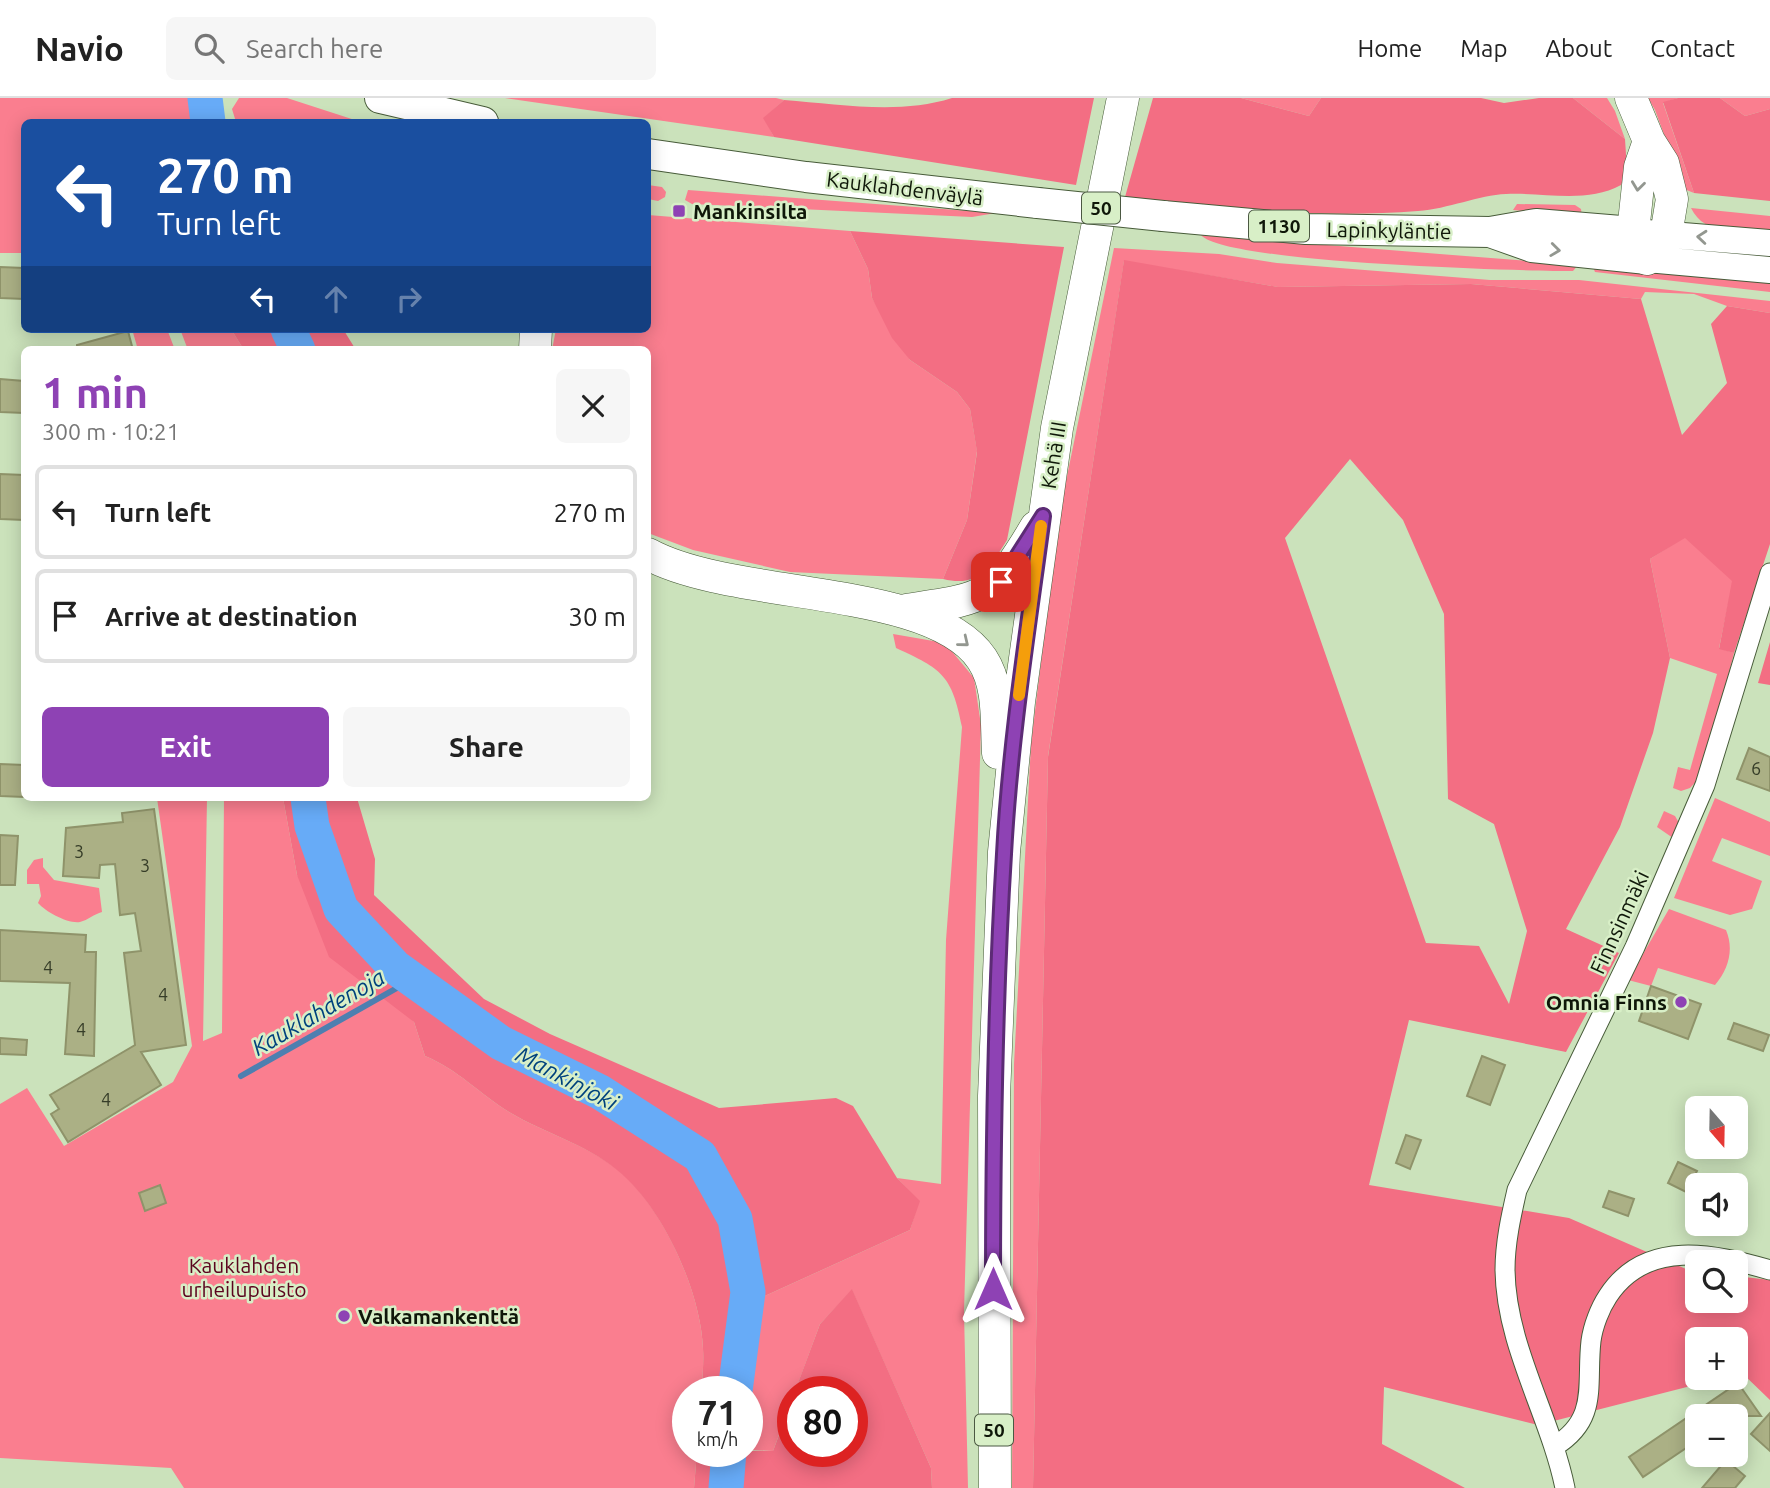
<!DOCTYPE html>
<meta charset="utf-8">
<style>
:root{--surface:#fff;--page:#f6f6f6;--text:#222;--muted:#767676;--line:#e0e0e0;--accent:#8e42b4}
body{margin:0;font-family:Ubuntu,sans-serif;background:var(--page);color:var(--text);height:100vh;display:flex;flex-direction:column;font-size:26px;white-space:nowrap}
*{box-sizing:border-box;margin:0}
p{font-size:23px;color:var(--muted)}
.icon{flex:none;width:38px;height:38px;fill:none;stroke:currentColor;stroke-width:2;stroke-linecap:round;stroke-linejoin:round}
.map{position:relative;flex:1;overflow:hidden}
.drawer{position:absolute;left:21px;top:248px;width:630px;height:455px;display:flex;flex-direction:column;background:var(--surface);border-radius:10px;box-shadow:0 4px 18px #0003}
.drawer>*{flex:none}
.guide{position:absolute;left:21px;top:21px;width:630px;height:214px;border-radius:10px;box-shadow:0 4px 18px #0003;background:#1a4fa0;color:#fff;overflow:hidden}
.needle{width:46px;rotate:160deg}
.fabs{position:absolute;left:1685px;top:998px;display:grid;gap:14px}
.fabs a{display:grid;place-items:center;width:63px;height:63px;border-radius:10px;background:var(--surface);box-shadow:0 4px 18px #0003;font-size:35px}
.speed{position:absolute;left:672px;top:1278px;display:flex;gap:14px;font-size:35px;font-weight:700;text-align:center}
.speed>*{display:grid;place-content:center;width:91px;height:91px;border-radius:50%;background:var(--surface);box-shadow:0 4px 18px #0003;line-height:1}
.speed small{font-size:18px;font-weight:400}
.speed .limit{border:10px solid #d22;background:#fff;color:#111}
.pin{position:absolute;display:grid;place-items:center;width:60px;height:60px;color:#fff;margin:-30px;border-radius:14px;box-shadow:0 4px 10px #0006}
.me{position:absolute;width:77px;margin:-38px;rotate:0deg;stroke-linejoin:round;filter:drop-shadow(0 0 5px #0008)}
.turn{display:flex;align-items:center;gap:24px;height:147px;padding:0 21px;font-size:32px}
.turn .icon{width:91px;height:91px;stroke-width:2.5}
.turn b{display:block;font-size:49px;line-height:60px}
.lanes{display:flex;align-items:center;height:66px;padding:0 21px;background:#0003;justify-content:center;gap:35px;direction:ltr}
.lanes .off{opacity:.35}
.round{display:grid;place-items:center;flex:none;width:74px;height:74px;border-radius:10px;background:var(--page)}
.head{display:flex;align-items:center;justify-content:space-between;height:119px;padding:0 21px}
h1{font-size:42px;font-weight:600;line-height:52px;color:var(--accent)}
.cta{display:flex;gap:14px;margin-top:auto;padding:14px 21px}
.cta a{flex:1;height:80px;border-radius:10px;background:var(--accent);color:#fff;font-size:28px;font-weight:600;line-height:80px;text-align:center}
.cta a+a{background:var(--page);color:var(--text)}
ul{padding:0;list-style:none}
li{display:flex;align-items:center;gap:21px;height:94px;margin:0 14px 10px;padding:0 7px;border:4px solid var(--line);border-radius:10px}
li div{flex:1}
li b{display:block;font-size:26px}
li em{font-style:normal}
header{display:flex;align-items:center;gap:42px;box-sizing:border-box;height:98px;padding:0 35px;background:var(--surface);border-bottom:2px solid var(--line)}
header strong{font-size:33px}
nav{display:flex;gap:38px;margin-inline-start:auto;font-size:24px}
.search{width:490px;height:63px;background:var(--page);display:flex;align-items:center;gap:18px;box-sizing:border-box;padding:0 24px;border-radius:10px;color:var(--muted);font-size:26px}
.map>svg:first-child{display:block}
.green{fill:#fa7e8f}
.forest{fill:#f36e83;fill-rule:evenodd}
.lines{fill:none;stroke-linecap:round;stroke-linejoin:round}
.stream{stroke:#4d7fb0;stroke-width:6}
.river{stroke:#67abf7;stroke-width:35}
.building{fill:#abb085;stroke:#8f936a;stroke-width:2}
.minor-casing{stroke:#475b39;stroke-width:21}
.secondary-casing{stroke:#475b39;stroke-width:28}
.primary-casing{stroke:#475b39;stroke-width:32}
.trunk-casing{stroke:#475b39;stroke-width:33}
.minor{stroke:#fff;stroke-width:19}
.secondary{stroke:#fff;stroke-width:26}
.primary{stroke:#fff;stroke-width:30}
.trunk{stroke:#fff;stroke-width:32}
.primary-bridge-casing{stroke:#475b39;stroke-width:32;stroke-linecap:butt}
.primary-bridge{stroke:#fff;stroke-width:30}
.oneway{stroke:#939790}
.route-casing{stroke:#5c2b75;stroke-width:18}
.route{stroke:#8e42b4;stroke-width:12}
.slow{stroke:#f59e0b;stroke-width:12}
.poi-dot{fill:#8e42b4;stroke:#d8efc7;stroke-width:2.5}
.labels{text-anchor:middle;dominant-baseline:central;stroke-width:5;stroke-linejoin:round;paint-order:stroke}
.number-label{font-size:18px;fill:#363d28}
.shield{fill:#d8efc7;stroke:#4b5842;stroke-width:2}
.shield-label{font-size:19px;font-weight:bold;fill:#0f1709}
.street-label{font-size:21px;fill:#0f1709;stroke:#d8efc7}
.poi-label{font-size:21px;font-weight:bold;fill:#0f1709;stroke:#d8efc7;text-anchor:start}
.park-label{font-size:21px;fill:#5b041e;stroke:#d8efc7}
.water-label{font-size:23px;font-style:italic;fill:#00427d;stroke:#d8efc7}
</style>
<header>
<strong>Navio</strong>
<div class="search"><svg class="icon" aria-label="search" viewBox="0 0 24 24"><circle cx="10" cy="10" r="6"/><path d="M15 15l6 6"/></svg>Search here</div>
<nav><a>Home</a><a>Map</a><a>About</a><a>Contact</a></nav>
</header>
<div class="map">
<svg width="1770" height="1390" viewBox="0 0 1770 1390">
<rect width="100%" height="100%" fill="#cbe2bb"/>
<path class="green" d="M0,0H199L202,24H24V155H0Z
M239,0H287L361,24H236L232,11Z
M505,0H776L784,2L764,20L774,39Z
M1241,0H1321L1309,18Z
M1573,0H1607L1615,13L1625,41Z
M1648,0H1678L1663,5L1694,95L1684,91L1655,12Z
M1720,0H1770V11L1745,18Z
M648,87L662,89L666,94L665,99L658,103L648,101Z
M688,92L996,115L972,119L692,106L685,102Z
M1517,106L1575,107L1581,111L1582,119L1513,112Z
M1691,110L1770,118V135C1741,133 1705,139 1691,110Z
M648,117L850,133L868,171L872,200L910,262L957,294L970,311L977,353L967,422L943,481L790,474L693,452L648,435V252H552L556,231H648Z
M1201,137L1578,167L1573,173C1522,173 1224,165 1201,137Z
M1114,150L1219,156L1277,165L1490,182H1579L1770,203V215L1727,208L1694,196L1645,194L1641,201L1471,186L1278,189L1124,163L1048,658L1033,1390H1012L1014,966L1031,646L1059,417Z
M1592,167L1770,182V194L1595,174Z
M132,231H167L175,252H138Z
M180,231H231L244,252H188Z
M1685,439L1733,483L1719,550L1734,555L1704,675L1690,690L1681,693L1673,690L1678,669L1690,672L1717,576L1670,560L1650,461Z
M893,536L945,545L974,580L981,627L964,1214L968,1390H932L931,1370L852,1192L820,1226L773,1353L747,1352V1293H729L736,1211L910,1132L919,1103L897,1080L941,1086L946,842L962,629C952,577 942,571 896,550Z
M157,700H207L203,943L222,935L224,700H283L297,777L414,924L425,958C457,971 480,996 509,1014C544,1035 586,1046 618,1072C662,1108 701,1193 703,1251C704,1265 702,1279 702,1293H688V1353H697L694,1390H184L171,1370L0,1360V1006L27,990L64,1048L173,984L192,948Z
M1715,700L1770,724V758L1722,740L1712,763L1762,783L1752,811L1730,817L1674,800Z
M1664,713L1675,718L1679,725L1673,740L1657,729Z
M43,760V769L54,782L99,790L102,814C94,816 88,822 80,824C68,826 46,814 38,805L41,798L39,786H27V772L34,762Z
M1669,811L1726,832C1734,851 1729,871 1715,887L1658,870L1651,888L1628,882Z"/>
<path class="forest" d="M952,0H1094L1076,87L774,39L763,20L784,2C839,6 899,17 952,0Z
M1153,0H1241L1309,18L1321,0H1481L1504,5L1539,0H1573L1625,41L1627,72L1621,87C1586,106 1544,94 1506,96C1479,97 1448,111 1418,113C1319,121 1223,110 1125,99Z
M1678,0H1720L1745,18L1770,11V103L1694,95L1663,4Z
M850,133L1064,149L1007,442C990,469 979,490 943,481L967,422L977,354L970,311L957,294L910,262L892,240L872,200L868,171Z
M1124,162L1278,189L1471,186L1641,201L1682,337L1727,285L1711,226L1727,208L1770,215V446L1734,555L1719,551L1732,483L1685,440L1650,461L1670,560L1653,635L1620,729L1566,831L1619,855L1566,954L1409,922L1369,1087L1569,1120L1686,1171L1697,1173L1698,1202H1736V1178L1770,1182V1302L1742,1275L1736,1277V1241H1698V1279H1726L1538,1327L1384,1289L1382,1346L1465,1390H1033L1048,659ZM1350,361L1403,422L1444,516L1448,701L1494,726L1527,833L1509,906L1479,848L1426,845L1285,440Z
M231,231H343L356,252H244Z
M1770,544V587L1758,585Z
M283,700H357L375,761L374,797L484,901L550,936L719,1010L836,1000L853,1008L897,1080L920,1103L910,1132L736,1211L729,1293H702C702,1279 704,1265 703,1251C701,1193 662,1108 617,1072C586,1046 544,1035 509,1014C480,996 457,971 425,958L414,924L329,859L297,777Z
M852,1191L931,1370L932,1390H694L697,1353H773L793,1300V1353H852V1293H795L820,1226Z"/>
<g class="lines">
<path class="stream" d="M241,978L411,882"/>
<path class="river" d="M205,0L208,24
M288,231L298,252
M308,700L312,728L341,811L395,869L501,945L600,994L700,1058L735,1121L748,1194L735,1293
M726,1390L729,1353"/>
</g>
<path class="building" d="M0,169L24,170V201L0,200Z
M128,233L133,252H77V247Z
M0,281L24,283V315L0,314Z
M0,376L24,377V422L0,421Z
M1749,650L1770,659V693L1737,681Z
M0,666L24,667V699L0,698Z
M154,711L186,947L141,954L161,987L68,1044L51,1016L59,1011L50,997L135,947L124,855L141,853L135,815L120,817L115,766L100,767L99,780L63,778L66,730L123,724L122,715Z
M0,737L18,738L15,787H0Z
M0,832L86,837L85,854H96L94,958L65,956L70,885L0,883Z
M1651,888L1701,906L1688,941L1639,923Z
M1734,925L1769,937L1763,953L1728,941Z
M0,940L27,942L26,957L0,956Z
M1482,958L1505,967L1490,1007L1467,998Z
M1406,1037L1421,1042L1410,1071L1396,1065Z
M1678,1064L1697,1073L1686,1094L1668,1085Z
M160,1087L166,1105L145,1113L139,1095Z
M1609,1093L1634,1101L1628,1118L1603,1109Z
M1738,1285L1761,1318H1698V1342L1643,1379L1629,1359Z
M1770,1315V1353L1751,1336Z
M1726,1362L1745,1378L1735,1390H1702Z"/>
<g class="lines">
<g class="minor-casing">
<path id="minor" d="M1555,1348C1599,1321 1586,1287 1591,1243C1593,1228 1600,1210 1608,1198C1646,1140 1714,1156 1770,1172
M1565,1390C1550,1317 1506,1248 1505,1172C1505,1145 1511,1118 1517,1092L1635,849L1705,687L1770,475"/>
</g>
<g class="secondary-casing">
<path id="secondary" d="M1646,135L1770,145
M1647,161L1770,172"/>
</g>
<g class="primary-casing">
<path id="primary" d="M380,0L483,24
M648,56L806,79L1038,105
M1163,118L1306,131L1490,134L1536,126L1633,134
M1490,134L1532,149L1647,161"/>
</g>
<g class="trunk-casing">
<path id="trunk" d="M1631,0L1649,43L1663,65L1672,101L1666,137L1647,161L1633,134L1640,69L1649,43
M535,252L536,231
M648,456C734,503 932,486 982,561C1000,588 996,624 998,655
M906,512C987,500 993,501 1036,429
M995,1390L994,998L1004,754L1019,604L1057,330L1123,0"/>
</g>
<use href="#minor" class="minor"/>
<use href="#secondary" class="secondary"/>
<use href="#primary" class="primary"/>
<use href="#trunk" class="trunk"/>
<g class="primary-bridge-casing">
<path id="primary-bridge" d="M1038,105L1163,118"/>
</g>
<use href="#primary-bridge" class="primary-bridge"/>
</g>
<defs><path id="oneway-chevron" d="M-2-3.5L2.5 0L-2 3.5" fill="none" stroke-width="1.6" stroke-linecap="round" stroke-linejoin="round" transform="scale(1.75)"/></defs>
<g class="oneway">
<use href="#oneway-chevron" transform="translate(1638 88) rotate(97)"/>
<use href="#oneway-chevron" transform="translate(1702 139) rotate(-175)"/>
<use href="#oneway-chevron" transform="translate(1555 152) rotate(7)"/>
<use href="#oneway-chevron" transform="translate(964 544) rotate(39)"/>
</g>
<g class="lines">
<g class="route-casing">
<path id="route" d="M993,1191C993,1046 995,901 1004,756C1010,643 1028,530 1043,418L1001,484"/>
</g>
<use href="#route" class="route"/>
<path class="slow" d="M1019,597L1041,428"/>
</g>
<g class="poi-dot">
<rect x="672" y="106" width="14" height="14" rx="3.5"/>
<circle cx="1681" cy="904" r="7"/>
<circle cx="344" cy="1218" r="7"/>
</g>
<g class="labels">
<g class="number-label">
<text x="1756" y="670">6</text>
<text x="79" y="753">3</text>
<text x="145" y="767">3</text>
<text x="48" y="869">4</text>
<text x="163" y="896">4</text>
<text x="81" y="931">4</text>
<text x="106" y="1001">4</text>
</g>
<g class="shield">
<rect x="1082" y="94.5" width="38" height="31" rx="5"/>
<rect x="1249" y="112.5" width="60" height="31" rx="5"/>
<rect x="975" y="1316.5" width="38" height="31" rx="5"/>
</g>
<g class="shield-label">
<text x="1101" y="110">50</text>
<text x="1279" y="128">1130</text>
<text x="994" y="1332">50</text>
</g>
<g class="street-label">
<text transform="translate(905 90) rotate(7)">Kauklahdenväylä</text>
<text transform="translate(1389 132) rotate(1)">Lapinkyläntie</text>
<text transform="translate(1053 357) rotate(-81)">Kehä III</text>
<text transform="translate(1619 824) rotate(-65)">Finnsinmäki</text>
</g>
<g class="poi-label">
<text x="693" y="113">Mankinsilta</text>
<text x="1667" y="904" text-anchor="end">Omnia Finns</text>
<text x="358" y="1218">Valkamankenttä</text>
</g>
<g class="park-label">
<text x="244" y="1167">Kauklahden<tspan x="244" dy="24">urheilupuisto</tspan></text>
</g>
<g class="water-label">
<text transform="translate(318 914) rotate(-30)">Kauklahdenoja</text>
<text transform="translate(567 980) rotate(28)">Mankinjoki</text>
</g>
</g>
</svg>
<div class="fabs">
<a><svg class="needle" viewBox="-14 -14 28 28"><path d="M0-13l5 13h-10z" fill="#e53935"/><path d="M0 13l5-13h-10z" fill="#767676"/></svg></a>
<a><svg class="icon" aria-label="sound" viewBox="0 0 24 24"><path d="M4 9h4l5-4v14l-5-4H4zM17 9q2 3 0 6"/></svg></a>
<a><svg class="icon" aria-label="search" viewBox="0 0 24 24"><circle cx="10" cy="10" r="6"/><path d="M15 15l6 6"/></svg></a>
<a>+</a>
<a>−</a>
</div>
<div class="speed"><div>71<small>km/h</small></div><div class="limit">80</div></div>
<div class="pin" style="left:1001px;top:484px;background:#d93025"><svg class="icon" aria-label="arrive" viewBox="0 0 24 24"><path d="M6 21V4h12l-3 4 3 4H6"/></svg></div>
<svg class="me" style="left:993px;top:1191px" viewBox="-20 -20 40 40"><path d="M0-17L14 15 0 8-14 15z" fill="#8e42b4" stroke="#fff" stroke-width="4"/></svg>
<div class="guide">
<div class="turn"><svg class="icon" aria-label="left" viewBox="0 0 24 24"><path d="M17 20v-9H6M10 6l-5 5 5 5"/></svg><div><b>270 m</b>Turn left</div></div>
<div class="lanes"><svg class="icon" aria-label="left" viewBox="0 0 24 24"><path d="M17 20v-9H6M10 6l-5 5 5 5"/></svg><svg class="icon off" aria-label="ahead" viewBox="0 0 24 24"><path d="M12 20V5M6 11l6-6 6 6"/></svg><svg class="icon off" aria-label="right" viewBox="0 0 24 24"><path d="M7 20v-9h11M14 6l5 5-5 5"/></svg></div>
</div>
<section class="drawer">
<div class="head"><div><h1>1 min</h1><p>300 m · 10:21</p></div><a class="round"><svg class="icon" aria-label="close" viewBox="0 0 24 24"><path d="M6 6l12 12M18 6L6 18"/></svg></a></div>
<ul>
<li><svg class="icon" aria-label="left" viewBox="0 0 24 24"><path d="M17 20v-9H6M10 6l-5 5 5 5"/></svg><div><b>Turn left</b></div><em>270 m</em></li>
<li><svg class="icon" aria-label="arrive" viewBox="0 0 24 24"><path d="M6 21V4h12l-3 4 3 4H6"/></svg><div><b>Arrive at destination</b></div><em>30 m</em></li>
</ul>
<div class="cta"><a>Exit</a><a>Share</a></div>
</section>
</div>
